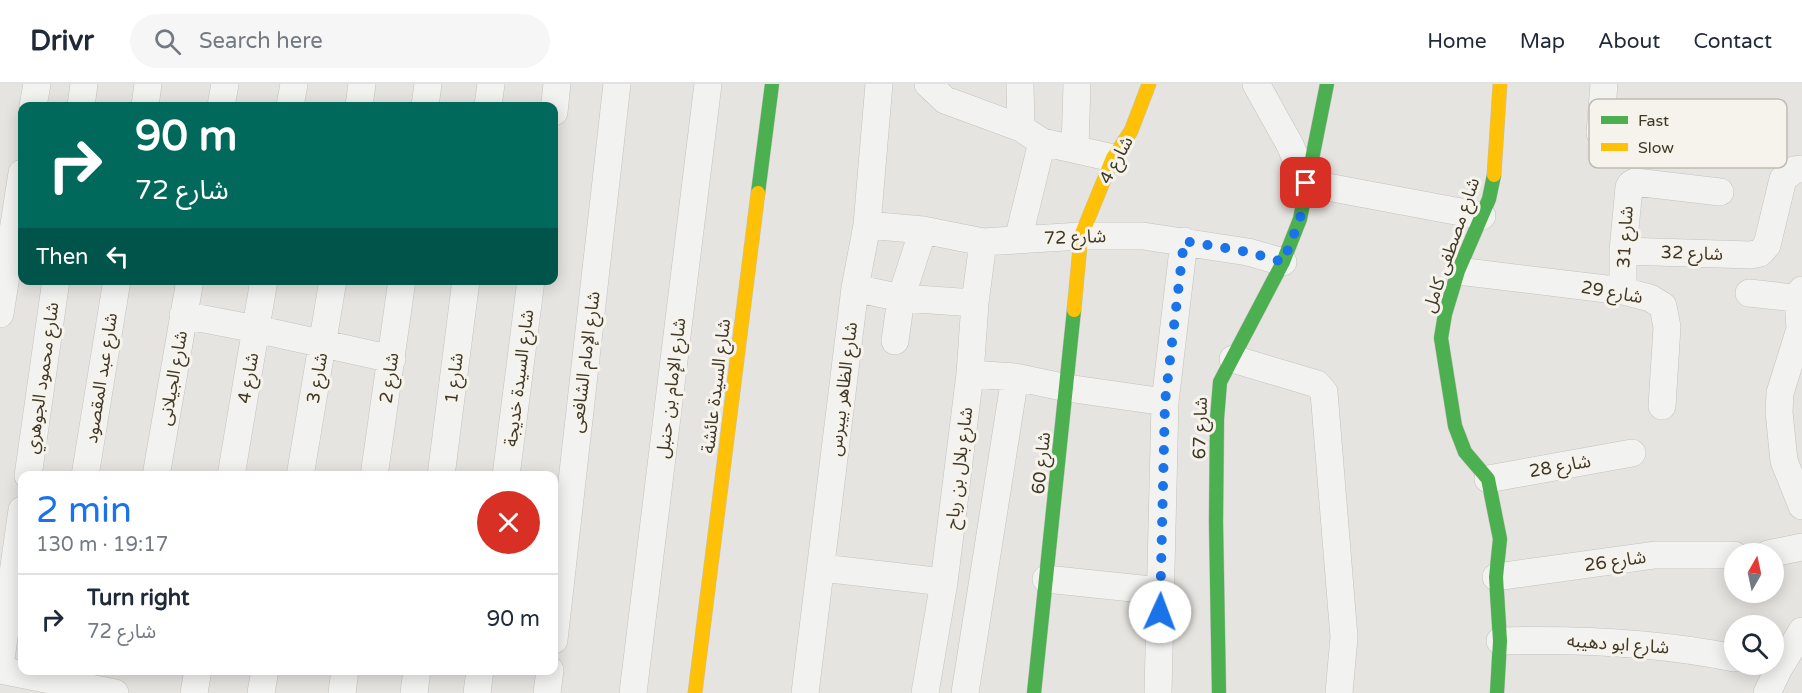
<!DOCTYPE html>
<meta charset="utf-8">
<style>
:root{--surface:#fff;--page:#f6f6f7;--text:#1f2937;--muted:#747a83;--line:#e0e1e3;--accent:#1a73e8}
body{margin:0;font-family:"Varela Round","Noto Sans Arabic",sans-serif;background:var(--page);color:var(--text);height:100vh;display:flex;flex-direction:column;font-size:22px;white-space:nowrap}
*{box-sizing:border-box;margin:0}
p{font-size:20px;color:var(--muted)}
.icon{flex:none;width:33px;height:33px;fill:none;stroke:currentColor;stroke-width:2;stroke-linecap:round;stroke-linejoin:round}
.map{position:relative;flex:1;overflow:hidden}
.panel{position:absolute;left:18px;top:387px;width:540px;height:204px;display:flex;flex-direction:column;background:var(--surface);border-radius:12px;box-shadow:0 3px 15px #0003}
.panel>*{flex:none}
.guide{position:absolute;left:18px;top:18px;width:540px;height:183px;border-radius:12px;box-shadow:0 3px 15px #0003;background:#00695c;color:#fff;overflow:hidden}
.needle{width:39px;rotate:9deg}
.fabs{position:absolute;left:1724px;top:459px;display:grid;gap:12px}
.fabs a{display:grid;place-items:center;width:60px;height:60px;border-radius:50%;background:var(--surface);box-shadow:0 3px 15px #0003;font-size:30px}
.pin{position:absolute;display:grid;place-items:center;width:51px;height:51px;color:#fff;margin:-26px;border-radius:12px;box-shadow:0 3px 9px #0006}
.me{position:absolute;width:66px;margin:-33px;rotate:2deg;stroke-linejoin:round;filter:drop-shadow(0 0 4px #0008)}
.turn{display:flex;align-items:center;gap:21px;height:126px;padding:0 18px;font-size:27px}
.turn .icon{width:78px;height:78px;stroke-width:2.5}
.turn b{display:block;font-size:42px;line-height:51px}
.then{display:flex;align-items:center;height:57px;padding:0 18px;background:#0003;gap:12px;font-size:22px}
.round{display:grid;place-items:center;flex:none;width:63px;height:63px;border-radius:32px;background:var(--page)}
.overview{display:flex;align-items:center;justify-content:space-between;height:102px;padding:0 18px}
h1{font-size:36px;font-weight:600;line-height:45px;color:var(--accent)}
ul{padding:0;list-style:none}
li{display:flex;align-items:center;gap:18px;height:90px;padding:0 18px;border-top:2px solid var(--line)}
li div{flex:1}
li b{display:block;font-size:22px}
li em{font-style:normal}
header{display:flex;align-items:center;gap:36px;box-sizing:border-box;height:84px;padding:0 30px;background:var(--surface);border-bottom:2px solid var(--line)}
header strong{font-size:28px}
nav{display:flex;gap:33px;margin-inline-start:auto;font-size:21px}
.search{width:420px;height:54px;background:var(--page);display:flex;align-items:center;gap:15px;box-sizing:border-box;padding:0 21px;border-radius:33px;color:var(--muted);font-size:22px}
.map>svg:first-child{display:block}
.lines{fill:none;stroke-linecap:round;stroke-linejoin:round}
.street-casing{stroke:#c4c2be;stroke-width:28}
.fast-casing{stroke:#c4c2be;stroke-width:15}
.slow-casing{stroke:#c4c2be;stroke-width:15}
.street{stroke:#f2f2f0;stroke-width:27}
.fast{stroke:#4caf50;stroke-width:14}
.slow{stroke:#ffc107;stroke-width:14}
.route{stroke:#1a73e8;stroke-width:10;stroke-dasharray:0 18}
.labels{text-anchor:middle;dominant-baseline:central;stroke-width:6;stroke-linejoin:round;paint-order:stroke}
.street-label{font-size:18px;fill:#403826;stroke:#f6f3ed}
.key{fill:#f6f3ed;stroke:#bfbbb1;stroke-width:1.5}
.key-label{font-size:16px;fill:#403826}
</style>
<header>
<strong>Drivr</strong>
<div class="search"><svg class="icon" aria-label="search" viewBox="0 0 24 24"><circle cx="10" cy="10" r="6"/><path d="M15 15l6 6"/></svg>Search here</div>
<nav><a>Home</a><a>Map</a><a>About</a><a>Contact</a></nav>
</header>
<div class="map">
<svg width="1802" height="609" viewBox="0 0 1802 609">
<rect width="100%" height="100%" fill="#e6e4e0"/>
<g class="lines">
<g class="street-casing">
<path id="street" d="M928,0L945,16L1021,44L1042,58L1113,74
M1020,0L1021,44
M1256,0L1290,61L1306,99L1482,132
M33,22L37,0
M81,22L84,0
M145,22L148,0
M221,22L225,0
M290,22L294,0
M359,22L362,0
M425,22L428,0
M488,22L491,0
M554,28L557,0
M1600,49L1604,0
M1075,64L1077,0
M867,141L923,146L983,158L1081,152H1143L1248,168L1283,178
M1018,156L1042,58
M1623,167L1751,171L1760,169L1767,161L1783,95L1794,86L1802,85
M1458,187L1623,207L1650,214L1663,222L1667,243L1662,322
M855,204L901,214L975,219
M1623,207V167L1629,103L1631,100L1635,98L1720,108
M1749,209L1794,214L1798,212L1802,206
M1798,212L1800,245L1780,309L1779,328L1784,377L1802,422
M0,230L22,89
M183,231L256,245L392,275
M895,257L901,214L923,146
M1233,275L1317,300L1324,308L1344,553L1339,609
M970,290L1015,293L1067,304L1165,318
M28,392L56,196
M85,392L117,196
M156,392L190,196
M231,392L264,196
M300,392L333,196
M374,392L402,196
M441,392L466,196
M506,392L531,196
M1488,395L1632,369
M1768,470L1802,463
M822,484L944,498
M1496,493L1655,471H1734
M1046,495L1161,507
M554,556L617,0
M1500,557C1579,555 1656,558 1734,574
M0,582L22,426
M0,586L115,609
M194,609L198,586
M261,609L265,586
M342,609L345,586
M414,609L417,586
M477,609L480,586
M547,609L550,586
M633,609L708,0
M805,609L855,204L867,141L879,0
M925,609L944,498L970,290L975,219L983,158
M965,609L1015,293
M1158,609L1165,318L1184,157
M1767,609L1779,584L1802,547"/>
</g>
<g class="fast-casing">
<path id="fast" d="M1494,91L1489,115L1458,187L1445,230L1441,254L1455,342L1465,368L1488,395L1500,455L1496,493L1500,557L1497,609
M758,109L772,0
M1034,609L1074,226
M1219,609L1216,438L1217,335L1220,298L1283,178L1300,135L1327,0"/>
</g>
<g class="slow-casing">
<path id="slow" d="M1494,91L1500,0
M1074,226L1081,152L1113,74L1131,47L1149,0
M695,609L758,109"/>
</g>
<use href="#street" class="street"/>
<use href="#fast" class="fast"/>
<use href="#slow" class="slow"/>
</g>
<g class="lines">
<path class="route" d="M1160,528L1165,318L1184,157L1248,168L1283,178L1300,135L1306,99"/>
</g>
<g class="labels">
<g class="street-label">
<text transform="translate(1116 76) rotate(-62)">شارع 4</text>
<text transform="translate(1075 153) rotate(-2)">شارع 72</text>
<text transform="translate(1625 153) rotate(-87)">شارع 31</text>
<text transform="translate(1451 161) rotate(-71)">شارع مصطفى كامل</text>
<text transform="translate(1692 169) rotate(2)">شارع 32</text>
<text transform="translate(1612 208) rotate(10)">شارع 29</text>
<text transform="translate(585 278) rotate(-83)">شارع الإمام الشافعى</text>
<text transform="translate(42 294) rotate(-82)">شارع محمود الجوهري</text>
<text transform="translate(101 294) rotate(-81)">شارع عبد المقصود</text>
<text transform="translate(173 294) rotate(-80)">شارع الجيلانى</text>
<text transform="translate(248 294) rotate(-80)">شارع 4</text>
<text transform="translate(317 294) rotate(-80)">شارع 3</text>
<text transform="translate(389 294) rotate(-82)">شارع 2</text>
<text transform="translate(454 294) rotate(-83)">شارع 1</text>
<text transform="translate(519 294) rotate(-83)">شارع السيدة خديجة</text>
<text transform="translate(716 302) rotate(-83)">شارع السيدة عائشة</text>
<text transform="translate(671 304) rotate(-83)">شارع الإمام بن حنبل</text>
<text transform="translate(843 305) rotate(-83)">شارع الظاهر بيبرس</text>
<text transform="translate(1200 344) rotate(-88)">شارع 67</text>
<text transform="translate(1041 379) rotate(-84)">شارع 60</text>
<text transform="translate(1560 382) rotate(-10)">شارع 28</text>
<text transform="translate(959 384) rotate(-83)">شارع بلال بن رباح</text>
<text transform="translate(1615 477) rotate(-8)">شارع 26</text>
<text transform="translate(1618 560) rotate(4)">شارع ابو دهيبه</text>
</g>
</g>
<rect x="1589" y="15" width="198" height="69" rx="9" class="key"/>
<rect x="1601" y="32" width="27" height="8" fill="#4caf50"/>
<rect x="1601" y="59" width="27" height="8" fill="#ffc107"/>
<g class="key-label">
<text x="1638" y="42">Fast</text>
<text x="1638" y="69">Slow</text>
</g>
</svg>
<div class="fabs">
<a><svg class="needle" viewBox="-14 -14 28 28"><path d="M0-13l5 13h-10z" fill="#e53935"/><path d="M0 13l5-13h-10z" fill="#747a83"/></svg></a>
<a><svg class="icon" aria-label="search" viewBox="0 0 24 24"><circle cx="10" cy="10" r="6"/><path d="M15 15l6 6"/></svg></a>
</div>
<div class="pin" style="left:1306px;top:99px;background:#d93025"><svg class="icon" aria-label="arrive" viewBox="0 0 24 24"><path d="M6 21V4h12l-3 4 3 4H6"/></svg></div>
<svg class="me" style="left:1160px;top:528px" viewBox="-20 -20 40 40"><circle r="19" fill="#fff"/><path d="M0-13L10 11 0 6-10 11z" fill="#1a73e8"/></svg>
<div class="guide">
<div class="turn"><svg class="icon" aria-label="right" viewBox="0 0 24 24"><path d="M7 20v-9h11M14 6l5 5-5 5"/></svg><div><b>90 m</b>شارع 72</div></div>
<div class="then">Then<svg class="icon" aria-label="left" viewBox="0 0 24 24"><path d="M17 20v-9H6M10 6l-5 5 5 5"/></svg></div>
</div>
<section class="panel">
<div class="overview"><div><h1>2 min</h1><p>130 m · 19:17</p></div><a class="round" style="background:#d93025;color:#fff"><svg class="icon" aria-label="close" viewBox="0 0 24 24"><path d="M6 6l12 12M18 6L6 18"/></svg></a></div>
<ul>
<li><svg class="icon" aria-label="right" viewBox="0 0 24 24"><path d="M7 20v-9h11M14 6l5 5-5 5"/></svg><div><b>Turn right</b><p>شارع 72</p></div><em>90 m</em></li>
</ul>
</section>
</div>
